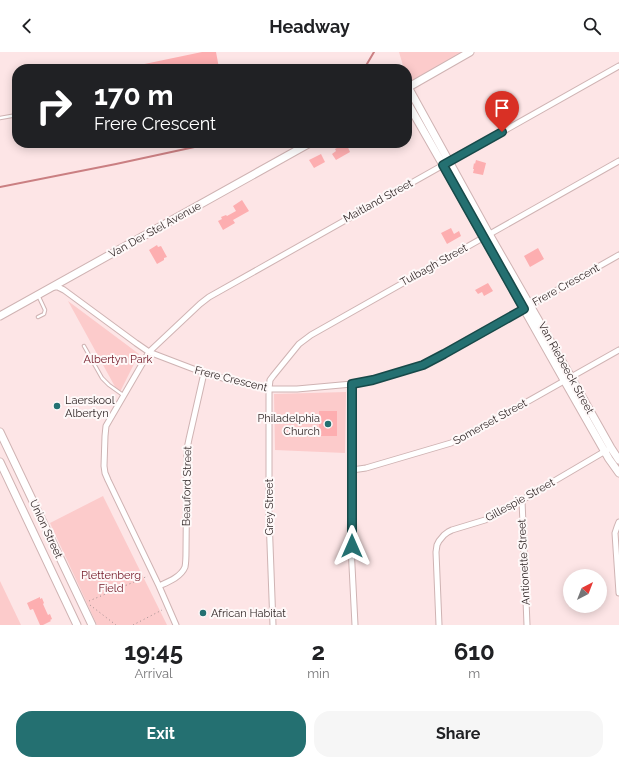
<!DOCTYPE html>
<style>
:root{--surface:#fff;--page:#f6f6f6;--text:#202124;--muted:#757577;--accent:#247071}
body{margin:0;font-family:Raleway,sans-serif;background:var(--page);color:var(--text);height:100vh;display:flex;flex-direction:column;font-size:15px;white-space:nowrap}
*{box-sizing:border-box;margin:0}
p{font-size:13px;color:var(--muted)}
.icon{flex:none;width:22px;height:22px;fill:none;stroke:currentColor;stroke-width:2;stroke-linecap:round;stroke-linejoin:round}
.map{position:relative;height:573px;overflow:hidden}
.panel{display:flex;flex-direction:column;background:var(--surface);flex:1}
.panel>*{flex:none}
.banner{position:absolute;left:12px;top:12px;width:400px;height:84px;border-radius:16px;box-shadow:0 2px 10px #0003;background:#202124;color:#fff;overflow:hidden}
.needle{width:26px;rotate:42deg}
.fabs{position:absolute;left:563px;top:517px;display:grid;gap:8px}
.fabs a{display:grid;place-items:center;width:44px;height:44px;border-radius:50%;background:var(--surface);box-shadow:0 2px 10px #0003;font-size:20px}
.pin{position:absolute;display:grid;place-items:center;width:34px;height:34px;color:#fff;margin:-41px -17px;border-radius:50% 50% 50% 0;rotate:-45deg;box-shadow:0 0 4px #0007}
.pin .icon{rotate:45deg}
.me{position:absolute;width:44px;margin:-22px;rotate:0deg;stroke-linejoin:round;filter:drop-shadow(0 0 3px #0008)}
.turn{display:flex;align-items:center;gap:14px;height:84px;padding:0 16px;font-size:18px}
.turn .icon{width:52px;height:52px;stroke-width:2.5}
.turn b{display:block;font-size:28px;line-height:34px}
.eta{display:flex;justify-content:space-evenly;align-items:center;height:68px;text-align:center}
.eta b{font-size:24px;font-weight:700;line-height:28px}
.cta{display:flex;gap:8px;margin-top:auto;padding:8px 16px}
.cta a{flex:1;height:46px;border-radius:16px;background:var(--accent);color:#fff;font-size:16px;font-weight:700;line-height:46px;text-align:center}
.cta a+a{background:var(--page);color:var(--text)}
header{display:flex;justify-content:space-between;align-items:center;height:52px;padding:0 16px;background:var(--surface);font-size:18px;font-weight:700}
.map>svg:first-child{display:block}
.green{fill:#fccbcb}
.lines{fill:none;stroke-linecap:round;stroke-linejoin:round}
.stream{stroke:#ca7f82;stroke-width:2}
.building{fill:#fdaeb0}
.lane-casing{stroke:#cfb3b3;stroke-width:4.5}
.street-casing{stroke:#cfb3b3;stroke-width:7}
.secondary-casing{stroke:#cfb3b3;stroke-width:9}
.path{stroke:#a18f90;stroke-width:1;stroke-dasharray:1 3;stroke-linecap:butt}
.lane{stroke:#fff;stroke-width:2.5}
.street{stroke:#fff;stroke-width:5}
.secondary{stroke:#fff;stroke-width:7}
.route-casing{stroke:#174949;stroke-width:10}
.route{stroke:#247071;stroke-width:7}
.poi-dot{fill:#247071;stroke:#fef8f8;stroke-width:1.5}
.labels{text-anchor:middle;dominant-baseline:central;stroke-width:4;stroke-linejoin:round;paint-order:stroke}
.street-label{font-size:11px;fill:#322828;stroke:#fef8f8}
.park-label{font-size:11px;fill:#721826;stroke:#fef8f8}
.poi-label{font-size:11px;fill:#322828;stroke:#fef8f8;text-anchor:start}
</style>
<header><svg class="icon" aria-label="back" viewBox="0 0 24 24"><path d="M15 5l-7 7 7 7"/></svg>Headway<svg class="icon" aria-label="search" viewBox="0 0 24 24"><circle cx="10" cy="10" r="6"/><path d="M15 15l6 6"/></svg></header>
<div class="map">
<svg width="619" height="573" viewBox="0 0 619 573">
<rect width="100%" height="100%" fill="#fde5e6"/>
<path class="green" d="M399,0H470L408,35L407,29V17H404Z
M68,249L139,302L119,342Z
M346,340L345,401L275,398L274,342Z
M103,444L167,573H97L50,471Z
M0,529L21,573H0Z"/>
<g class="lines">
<path class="stream" d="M364,17L374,0
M0,135L116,112L213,91"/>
</g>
<path class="building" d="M202,0H216L219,16L215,17H131L130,15Z
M346,91L350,100L336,108L332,102L336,99L335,97Z
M321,102L325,110L314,116L309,108Z
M476,108L486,111L483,123L473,121L474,117H473L474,111L475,112Z
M242,148L249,159L233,168L235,171L223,178L218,169L222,167L221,165L226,163L227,164L236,159L233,154Z
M451,176L454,182L459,179L461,184L447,192L441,181Z
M157,193L158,195L161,194L167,205L164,206V208L157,212L149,198Z
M538,196L544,207L530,215L524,204Z
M488,231L493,239L484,244L482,240L478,242L475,238Z
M319,359H337V384H319Z
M40,545V547L42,546L44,551L43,552L47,561L48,563L50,562L52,567L50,568L51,569L43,573H40L33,557L30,558L27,551Z"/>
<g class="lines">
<g class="lane-casing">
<path id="lane" d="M0,66L17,63
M38,265L44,262L45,258L38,243
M84,294L102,326L109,333L123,343"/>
</g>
<g class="street-casing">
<path id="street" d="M52,235H58L64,238L136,291L149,300L204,321L234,329L269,337H297L352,332L373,328L423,313L444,302L619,203
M352,332L351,494L355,573
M352,418L366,416L451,391L493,369L619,298
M522,448L527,573
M619,470L617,475L615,481L619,541
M159,534C168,530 181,525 185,515C186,510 186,504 186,499L187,397L189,387L204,321
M176,573L159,534L108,428L105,421L104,414L105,384L106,374L149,300L200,252L209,245L619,14
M273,573L269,465V337L270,328L273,324L299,292L311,283L619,109
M439,573L436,500L437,493L439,489L444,483L448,480L452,478L485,468L522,448L607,398"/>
</g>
<g class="secondary-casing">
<path id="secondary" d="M408,35L489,182L571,325L611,396L619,408
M407,36L470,0
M407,50L443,113L461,145L564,328L609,407L619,421
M0,264L310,91
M0,380L92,573
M0,410L77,573"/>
</g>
<path class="path" d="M89,549L148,524
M90,553L116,573
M133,573L162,558"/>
<use href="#lane" class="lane"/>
<use href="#street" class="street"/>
<use href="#secondary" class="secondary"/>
</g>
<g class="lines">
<g class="route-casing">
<path id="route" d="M352,494V332L373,328L423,313L444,302L524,257L443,113L502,80"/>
</g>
<use href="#route" class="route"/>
</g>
<g class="poi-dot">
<circle cx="57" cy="354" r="4"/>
<circle cx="328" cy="372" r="4"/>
<circle cx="203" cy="561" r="4"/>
</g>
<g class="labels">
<g class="street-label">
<text transform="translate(378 149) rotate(-29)">Maitland Street</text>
<text transform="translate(155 178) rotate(-29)">Van Der Stel Avenue</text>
<text transform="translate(434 213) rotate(-29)">Tulbagh Street</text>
<text transform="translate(566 233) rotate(-29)">Frere Crescent</text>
<text transform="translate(566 316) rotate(61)">Van Riebeeck Street</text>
<text transform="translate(231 327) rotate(14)">Frere Crescent</text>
<text transform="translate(490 370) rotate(-29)">Somerset Street</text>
<text transform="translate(187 434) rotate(-89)">Beauford Street</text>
<text transform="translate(520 448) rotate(-29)">Gillespie Street</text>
<text transform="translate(269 455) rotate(-90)">Grey Street</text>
<text transform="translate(46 477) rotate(65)">Union Street</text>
<text transform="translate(524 510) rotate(-93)">Antionette Street</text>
</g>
<g class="park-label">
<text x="118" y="307">Albertyn Park</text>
<text x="111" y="523">Plettenberg<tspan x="111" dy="13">Field</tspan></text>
</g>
<g class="poi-label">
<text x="65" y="348">Laerskool<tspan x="65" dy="13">Albertyn</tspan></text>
<text x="320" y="366" text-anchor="end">Philadelphia<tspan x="320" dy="13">Church</tspan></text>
<text x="211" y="561">African Habitat</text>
</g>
</g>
</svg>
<div class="fabs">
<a><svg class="needle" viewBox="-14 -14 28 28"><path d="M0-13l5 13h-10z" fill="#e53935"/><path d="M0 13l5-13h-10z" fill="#757577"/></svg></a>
</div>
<div class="pin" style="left:502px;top:80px;background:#d93025"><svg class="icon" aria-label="arrive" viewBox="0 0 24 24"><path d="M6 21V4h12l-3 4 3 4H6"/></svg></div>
<svg class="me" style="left:352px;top:494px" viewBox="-20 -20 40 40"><path d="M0-17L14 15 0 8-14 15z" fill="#247071" stroke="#fff" stroke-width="4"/></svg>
<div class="banner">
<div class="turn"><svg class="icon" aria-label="right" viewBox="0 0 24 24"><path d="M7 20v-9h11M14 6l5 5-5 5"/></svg><div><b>170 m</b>Frere Crescent</div></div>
</div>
</div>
<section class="panel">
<div class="eta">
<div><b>19:45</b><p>Arrival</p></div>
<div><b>2</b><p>min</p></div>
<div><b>610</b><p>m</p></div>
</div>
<div class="cta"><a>Exit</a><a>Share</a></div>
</section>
